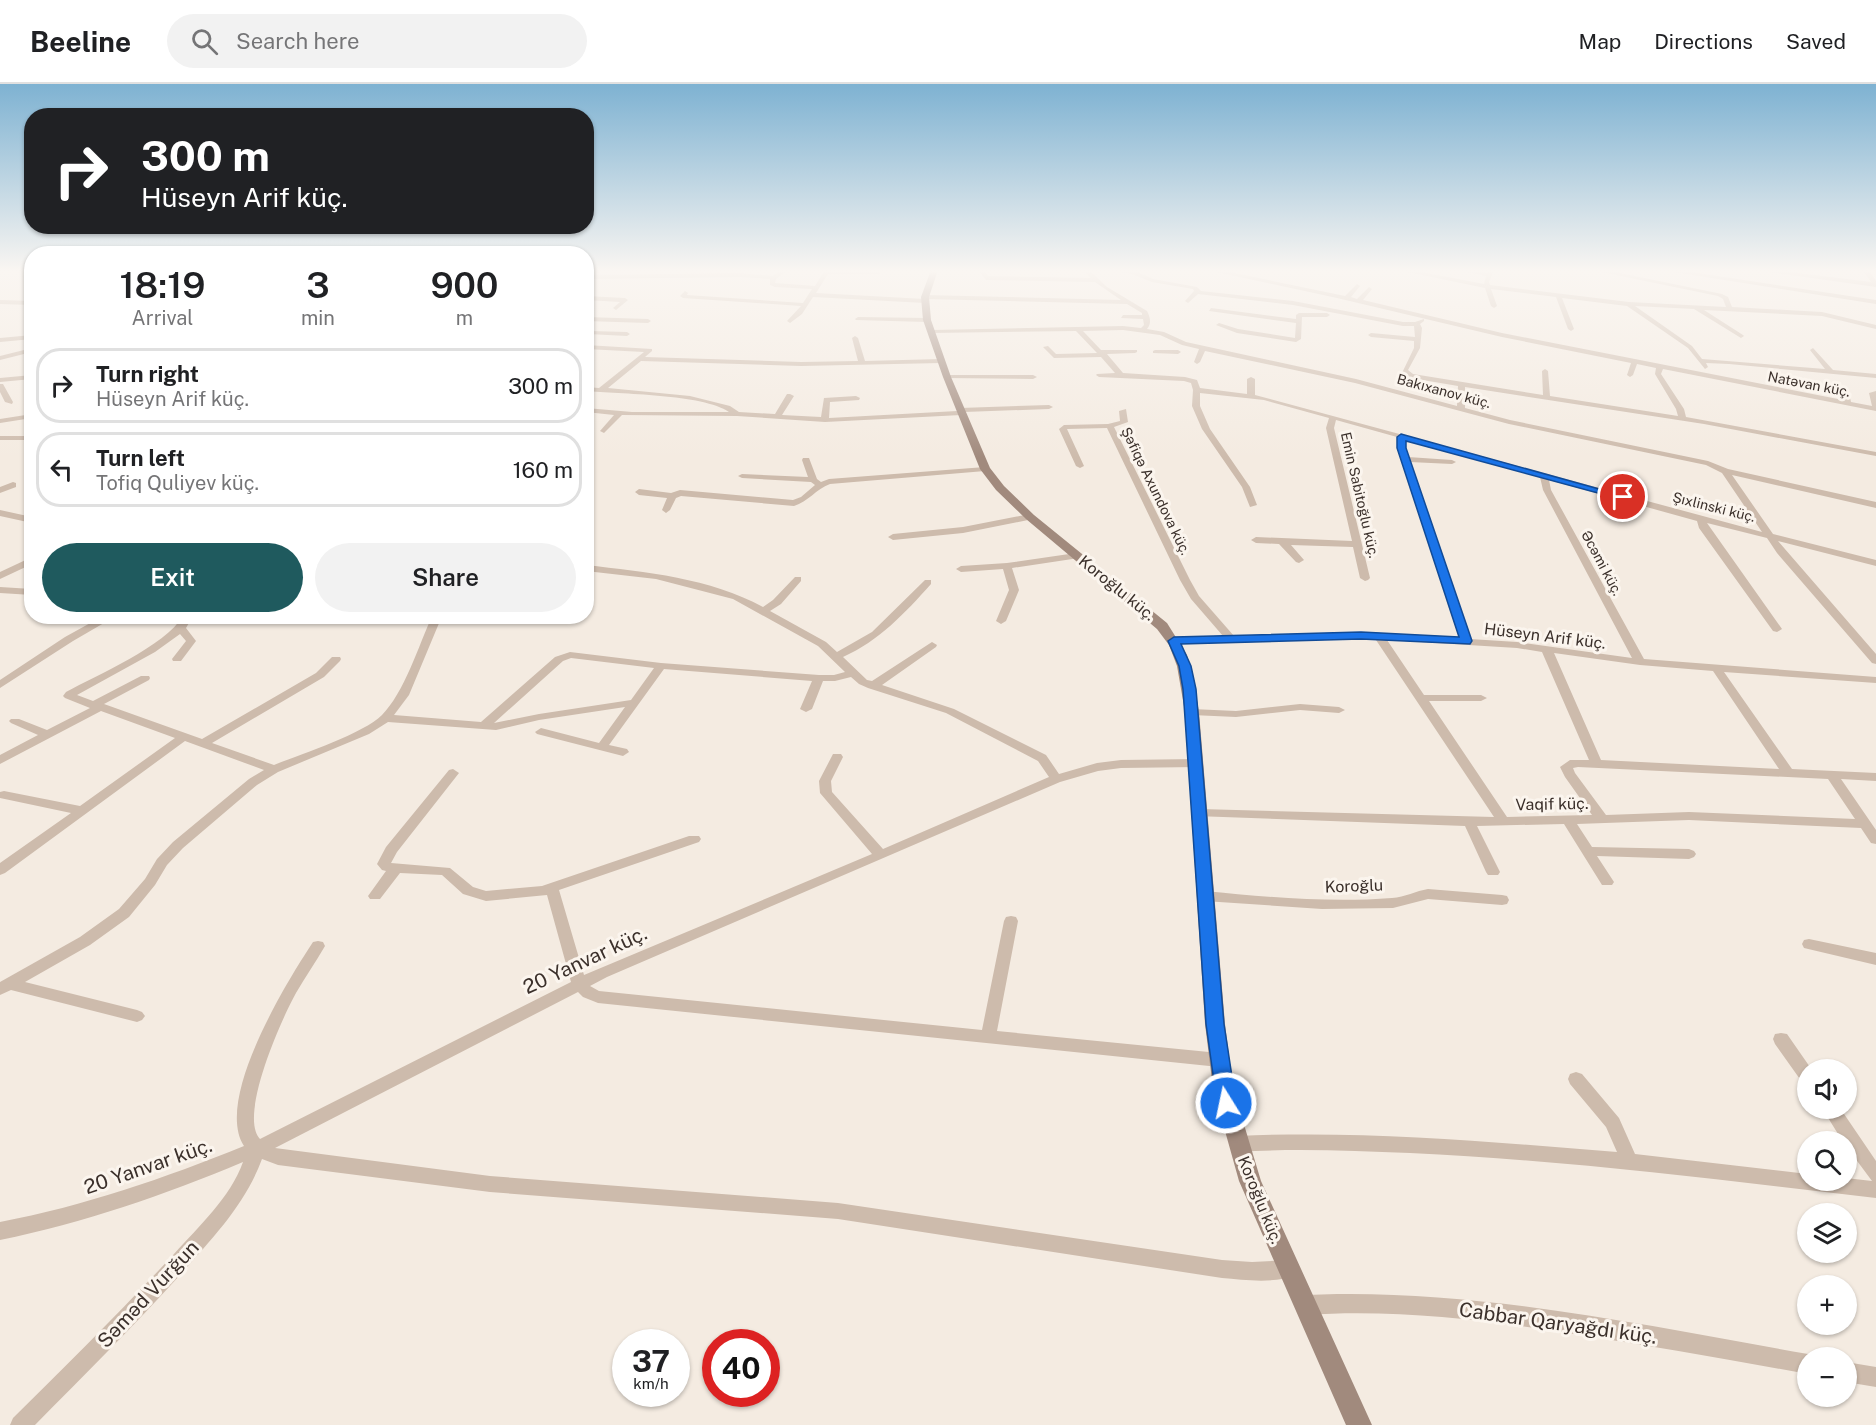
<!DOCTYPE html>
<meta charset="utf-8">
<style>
:root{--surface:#fff;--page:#f2f2f2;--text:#202124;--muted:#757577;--line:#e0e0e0;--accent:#1f5a5e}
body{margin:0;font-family:"Public Sans",sans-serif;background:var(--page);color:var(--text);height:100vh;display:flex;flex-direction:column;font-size:22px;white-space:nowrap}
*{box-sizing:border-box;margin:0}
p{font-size:20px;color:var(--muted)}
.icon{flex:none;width:33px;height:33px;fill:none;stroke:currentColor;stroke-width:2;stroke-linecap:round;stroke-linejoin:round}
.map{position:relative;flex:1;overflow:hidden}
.sheet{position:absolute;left:24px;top:162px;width:570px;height:378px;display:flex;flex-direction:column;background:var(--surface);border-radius:24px;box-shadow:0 2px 4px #0004}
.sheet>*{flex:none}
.guide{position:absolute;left:24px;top:24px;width:570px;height:126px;border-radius:24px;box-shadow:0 2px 4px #0004;background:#202124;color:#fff;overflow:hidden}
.controls{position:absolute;left:1797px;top:975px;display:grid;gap:12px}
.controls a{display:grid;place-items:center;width:60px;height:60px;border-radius:50%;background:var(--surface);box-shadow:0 2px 4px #0004;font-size:30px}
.speed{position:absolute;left:612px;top:1245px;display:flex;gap:12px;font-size:30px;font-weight:700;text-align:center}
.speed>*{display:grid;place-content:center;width:78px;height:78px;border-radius:50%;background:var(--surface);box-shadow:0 2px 4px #0004;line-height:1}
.speed small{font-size:15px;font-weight:400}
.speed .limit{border:9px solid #d22;background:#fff;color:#111}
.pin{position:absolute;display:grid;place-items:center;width:51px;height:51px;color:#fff;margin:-26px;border:3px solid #fff;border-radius:50%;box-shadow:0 2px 6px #0007}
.me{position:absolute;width:66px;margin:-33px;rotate:350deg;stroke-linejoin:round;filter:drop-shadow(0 0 4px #0008)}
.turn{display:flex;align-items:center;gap:21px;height:126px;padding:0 18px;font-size:27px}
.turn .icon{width:78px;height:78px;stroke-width:2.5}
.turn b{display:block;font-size:42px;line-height:51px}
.eta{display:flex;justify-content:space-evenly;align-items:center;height:102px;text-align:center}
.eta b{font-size:36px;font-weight:600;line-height:42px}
.cta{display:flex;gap:12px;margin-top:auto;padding:12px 18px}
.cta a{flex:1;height:69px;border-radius:36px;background:var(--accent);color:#fff;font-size:24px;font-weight:600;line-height:69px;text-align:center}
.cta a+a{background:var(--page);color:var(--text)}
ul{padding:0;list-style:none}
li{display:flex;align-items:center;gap:18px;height:75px;margin:0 12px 9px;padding:0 6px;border:3px solid var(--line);border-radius:24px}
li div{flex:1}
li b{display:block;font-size:22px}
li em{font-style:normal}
header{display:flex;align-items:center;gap:36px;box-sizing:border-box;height:84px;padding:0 30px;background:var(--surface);border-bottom:2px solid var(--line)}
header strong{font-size:28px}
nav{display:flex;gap:33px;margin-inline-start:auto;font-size:21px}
.search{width:420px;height:54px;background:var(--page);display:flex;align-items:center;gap:15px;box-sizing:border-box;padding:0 21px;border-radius:33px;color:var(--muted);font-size:22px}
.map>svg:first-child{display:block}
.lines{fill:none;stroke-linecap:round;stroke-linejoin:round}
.street{fill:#cdbbac;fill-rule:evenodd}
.secondary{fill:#a18a7d;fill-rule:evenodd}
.route{fill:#1a73e8;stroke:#114b97;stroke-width:1.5}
.labels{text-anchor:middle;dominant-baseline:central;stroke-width:6;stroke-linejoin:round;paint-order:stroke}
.far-street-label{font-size:14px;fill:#3b302b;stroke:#fbf5ee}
.street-label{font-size:16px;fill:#3b302b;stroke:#fbf5ee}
.near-street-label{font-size:20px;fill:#3b302b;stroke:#fbf5ee}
</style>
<header>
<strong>Beeline</strong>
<div class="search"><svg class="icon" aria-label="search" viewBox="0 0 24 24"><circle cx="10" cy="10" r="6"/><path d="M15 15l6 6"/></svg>Search here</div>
<nav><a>Map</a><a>Directions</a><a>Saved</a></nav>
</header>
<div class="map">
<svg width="1876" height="1341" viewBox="0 0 1876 1341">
<rect width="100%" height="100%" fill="#f4ebe1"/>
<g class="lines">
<path class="street" d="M781,186H788L776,195L775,199L815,202L825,186L878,187L880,190H828L816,209L925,215L928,217L925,219L813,213L802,230L790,239L787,237L801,222L683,214L680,212L685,207L688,209L687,211L803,219L812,205L775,203L770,201V195L740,193L586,195V191L740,189L773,192Z
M978,186H984L988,192L1091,194L1082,186H1089L1107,203L1147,227C1150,233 1152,239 1147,245L1164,248L1186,258L1356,295L1457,322L1458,302L1411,294L1402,289L1414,264V257L1371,253L1368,251L1371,249L1415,253L1414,242H1403L1293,221L1198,210L1188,219L1185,217L1194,207L1193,205L1152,198L1132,190L1111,186H1133L1153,195L1197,203L1201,207L1293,217L1403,238H1415L1424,235V237L1420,240L1422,244L1420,264L1408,286L1413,290L1543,311L1542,287L1545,285L1548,287L1550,312L1678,332L1676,325L1655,290L1656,284L1637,280L1633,291L1630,293L1627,291L1631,279L1502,253L1337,214L1207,186H1220L1345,212L1357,200L1360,202L1351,213L1357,215L1369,203L1372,205L1363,216L1502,249L1843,316L1840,304L1844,302L1848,304L1851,318L1872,322L1869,309L1876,307V327L1663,285L1661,290L1684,325L1686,333L1876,368V372L1704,340L1465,303V324L1510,336L1708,377L1728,385L1876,418V424L1732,391L1773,450L1876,476V482L1778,457L1876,570V580L1872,579L1777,469L1767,454L1707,439L1782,545L1777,548L1773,547L1699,444L1697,437L1549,396L1551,406L1644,575L1876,593V599L1724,588L1792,685L1876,689V697L1841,695L1876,746V760L1871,759L1861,744L1689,736L1577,740L1592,763L1689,765L1694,767L1696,770L1694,773L1689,775L1597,772L1614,798L1612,801H1602L1564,740L1477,742L1500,788L1498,791H1488L1486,788L1465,742L1195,732L1194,729L1200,725L1494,733L1376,556L1323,555L1170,559L1169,557L1170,555L1174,554L1223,552L1191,515L1180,496L1107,344L1067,345L1084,382L1080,384L1076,382L1059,345L1064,341L1108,340L1120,337L1119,327L1126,325L1128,338L1114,343L1190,496L1199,512L1234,552L1379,549L1460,554L1397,364V353L1336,336L1334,344L1370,494L1368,496L1365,497L1360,494L1353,463L1291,461L1304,476L1299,479L1296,478L1279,460L1256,459L1251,456L1256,453L1352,457L1326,344L1329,334L1264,316L1200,309V322L1210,345L1250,403L1257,421L1250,423L1242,403L1202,345L1192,322L1193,306L1191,299L1184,297L1099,293L1096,291L1097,290L1115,289L1101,273L1054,274L1043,263L1048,262L1056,270L1097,269L1076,247L930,249L929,248L932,246L1123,242L1141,244L1144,241L1143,235L1121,234L1123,231H1142V229L1127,220L925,215L922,213L925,211L1121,216L1095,198L986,196ZM1123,246L1160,251L1182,261L1199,265L1194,278L1197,280L1200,278L1205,267L1355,299L1509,340L1706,381L1722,389L1762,448L1255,311V295L1251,293L1247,295V310L1200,304L1197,296L1185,293L1123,289L1107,270L1135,269L1137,268V266H1101L1083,247ZM1405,355L1540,393L1543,406L1632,574L1517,558L1470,555L1410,378L1452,380L1456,378L1452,376L1408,373ZM1387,556L1517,564L1542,568L1589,676H1570L1560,683L1565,693L1592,731L1507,733L1429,617H1481L1487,614L1481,611H1424ZM1554,569L1640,581L1713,587L1779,685L1601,676ZM1578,683L1828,695L1855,735L1689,728L1606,731L1575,689L1573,684Z
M1398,186H1411L1484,200L1486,192L1458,186L1487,189L1488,186H1494L1489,198L1490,201L1629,218L1726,223L1723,215L1718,212L1592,186H1605L1722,210L1728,213L1732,223L1822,228L1876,241V245L1822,232L1704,226L1743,251L1744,252L1741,254L1694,225L1635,222L1692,262L1702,275L1825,285L1810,266L1813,264L1833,286L1876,290V294L1729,280L1706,279L1708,283L1705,285L1688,264L1627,222L1562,214L1574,245L1571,247L1568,245L1556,213L1491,205L1497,222L1494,224L1491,222L1485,204Z
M1661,186H1678L1876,216V220Z
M1755,186H1775L1871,198L1863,186H1869L1876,197V203Z
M586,212L625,214L628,216L616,226L613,224L620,218L586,216Z
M0,216L32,217V221L0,220Z
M1211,224L1296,235V231L1299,229H1327L1330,231L1327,233H1302L1301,255L1296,258L1237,249L1216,241L1219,239L1238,245L1295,254L1296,239L1209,227Z
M586,233L648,235L651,237L648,239L586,237Z
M858,233L927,234L930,236L927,238L856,236L855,235Z
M590,247L627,248L630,250L627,252L588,250L587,249Z
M32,251V255L0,258V254Z
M855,252L858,254L865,277L941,275L944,277L941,279L801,282L641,277L608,304L690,312L730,322L739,328L775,330L787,310H790L794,312L782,331L821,333L824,314L856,312L860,314L859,316L830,318L829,334L957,327L960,324L1049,321L1053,323L1049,325L964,328L961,331L825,338L737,332L622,331L604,349L600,347L614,331L586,328V324L632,328H729C704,310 618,310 586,307V303L599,304L644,268L586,265V261L652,265V267L645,273L801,278L858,277L852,254Z
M32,264V268L0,276V272Z
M1155,266H1178L1181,268L1178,270L1153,269V267Z
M32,291V295L0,298V294Z
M947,291H1033L1037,293L1033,295L945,294V292Z
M0,300H3L13,318L12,320L5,318L0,308Z
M32,330V334L0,339V335Z
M0,352H32V356H0Z
M803,374H809L817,395L821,398L829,395L985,383L989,385L985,387L830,400C816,405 808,418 794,422L681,412L676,414L670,426L666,429L662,426L667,414L639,411L635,408L639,405L671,409L680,406L793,416L801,413L815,401L811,398L742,394L738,392L742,390L808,393L802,376Z
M13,398L16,399V403L0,409V403Z
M0,426L32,433V439L0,432Z
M1030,430L1034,433L1033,435L963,449L893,456L888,453L893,450L963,443Z
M1076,469L1079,470V474L1012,484L1019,506L1006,537L1001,540L996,537L1009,506L1003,485L961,488L956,485L961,482L1007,479Z
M32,473V480L0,495V488Z
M586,481C646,488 710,494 763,523L773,516L795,493H801V497L781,520L770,527L826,558L837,568L872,548L925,496H931V500C905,529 879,557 843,573L867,596L872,597L932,558L937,561L936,563L882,601L954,625L1046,671L1059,690L1097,679L1121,676L1197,675L1203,679L1197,683L1121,684L1098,687L1060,698L607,893L590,902L599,907L982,946L1004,837L1006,833L1011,832L1016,833L1018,837L997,947L1219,969L1225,971L1227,976L1225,981L1219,983L598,919L583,913L578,908L275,1064L490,1092L838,1119L1222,1176L1252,1178L1289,1176L1296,1179L1298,1185L1296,1191C1274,1200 1245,1196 1222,1194L838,1135L490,1108L278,1081L262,1075C245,1121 213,1153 181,1190C134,1242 84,1291 35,1341H10L13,1334C68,1280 122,1226 174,1170C199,1142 230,1114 243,1078C164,1111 84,1139 0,1156V1138C84,1122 165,1094 244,1062C214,1016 286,899 313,858L318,857L323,858L325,862C316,878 305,893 296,909C282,934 238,1032 260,1055L571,898L547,811L486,817L463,810L442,791L400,789L380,815H370L368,812L386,787L382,786L377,780L386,763L449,686L453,685L459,689L397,768L391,779L450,784L473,803L486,807L542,802L689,752H699L701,755L699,758L559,806L584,891L872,770L820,709L819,697L833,670H841L843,673L831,697L832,708L883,765L1049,693L1038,677L946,629L868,604L859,600L851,593L835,597H823L812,625L806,628L800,625L812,597L664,585L609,661L627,665L629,668L623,672L537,650L535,648L541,644L599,659L625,623L539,636L496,646L388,638L369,650L278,688L257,701L183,764L167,781L155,801L129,833L90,861L25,898L137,926L142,928L145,932L142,936L137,938L11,906L0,911V898L80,853L119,825L145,795L157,775L173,758L249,695L264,686L185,657L5,789L0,791V779L71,729L0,714V708L4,707L80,722L175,654L101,627L0,680V671L38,651L11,639L9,637L11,635H19L47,646L90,624L65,614L63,612L66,608C97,591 165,562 183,532H193L186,544L196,557L181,577H173L172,575L186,557L180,550L155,568L77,611L93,617L141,592H149L150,594L149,596L104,620L202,655L316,589L332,573H340L341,575L340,577L324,593L212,659L274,681C301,670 363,650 382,631C404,609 419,561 432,532H442L409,611L394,631L481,638L555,573L570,568L661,579L819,591H834L845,588L818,562L733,515L656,495L586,487ZM571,574L654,584L631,616L539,630L494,639L563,577Z
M0,503L32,505V511L0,509Z
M103,532H116L73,557L0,604V596L65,553Z
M212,532H267L262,535H217Z
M1300,620L1339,623L1345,626L1339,629L1300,626L1236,633L1192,631L1186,628L1192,625L1236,627Z
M1428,805L1502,811L1507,812L1509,816L1507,820L1502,821L1428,815L1393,824L1322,825L1204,817L1199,815L1197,812L1199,809L1204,807C1266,813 1330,819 1392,814C1405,813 1416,807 1428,805Z
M1809,855L1876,869V881L1804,864L1802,860L1804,856Z
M1781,949L1787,950L1812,986H1808V1000L1802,998L1775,960L1773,955L1775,950Z
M1576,988L1582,990L1619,1034L1635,1070L1808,1090V1096H1846V1094L1872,1097L1846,1062V1058H1843L1822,1024H1840L1876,1077V1114C1721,1096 1566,1076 1410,1069C1352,1067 1297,1064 1238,1068L1232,1065L1229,1060L1232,1055L1238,1052C1364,1046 1491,1058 1617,1068L1606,1043L1570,1000L1568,995L1570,990Z
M1337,1210C1493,1208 1654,1243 1808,1270L1815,1274H1808V1290C1730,1276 1652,1262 1574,1250C1485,1236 1396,1225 1306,1231L1299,1228L1296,1221L1299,1214L1306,1211Z
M1846,1278L1876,1283V1303L1846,1298Z"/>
<path class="secondary" d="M931,186H938L929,213L931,236L951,293L990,384L1004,402L1034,431L1167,539L1187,571L1193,593L1199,628L1225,940L1233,1004L1261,1097L1372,1341H1346L1239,1097L1213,1004L1205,940L1185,628L1177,582L1169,561L1157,545L1026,435L996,406L980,385L943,293L923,236L921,213Z"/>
</g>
<linearGradient id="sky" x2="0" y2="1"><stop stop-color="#7eb2d2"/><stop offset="0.5" stop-color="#faf6f2"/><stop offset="1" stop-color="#faf6f2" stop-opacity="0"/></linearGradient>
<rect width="1876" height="374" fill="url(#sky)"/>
<path class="route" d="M1401,350L1628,413L1620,415L1406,357V364L1472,557L1470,560L1361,555L1181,560L1191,582L1196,605L1224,940L1236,1019L1233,1025L1226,1027L1220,1025L1217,1019L1206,940L1183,605L1179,582L1168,557L1174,553L1361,548L1459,553L1397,364V353Z"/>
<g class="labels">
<g class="far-street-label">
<text transform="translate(1809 300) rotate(11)">Natəvan küç.</text>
<text transform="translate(1444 307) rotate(15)">Bakıxanov küç.</text>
<text transform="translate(1156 407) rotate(64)">Şəfiqə Axundova küç.</text>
<text transform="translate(1360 411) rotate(77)">Emin Sabitoğlu küç.</text>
<text transform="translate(1714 423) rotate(14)">Şıxlinski küç.</text>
<text transform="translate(1602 479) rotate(62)">Əcəmi küç.</text>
</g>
<g class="street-label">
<text transform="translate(1117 504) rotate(39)">Koroğlu küç.</text>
<text transform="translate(1545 552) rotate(7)">Hüseyn Arif küç.</text>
<text transform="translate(1552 720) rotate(-1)">Vaqif küç.</text>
<text transform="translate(1354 802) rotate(-2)">Koroğlu</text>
<text transform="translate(1260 1116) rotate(68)">Koroğlu küç.</text>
</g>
<g class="near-street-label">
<text transform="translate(585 876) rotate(-25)">20 Yanvar küç.</text>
<text transform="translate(148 1082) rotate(-19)">20 Yanvar küç.</text>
<text transform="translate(148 1210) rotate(-47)">Səməd Vurğun</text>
<text transform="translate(1558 1239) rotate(8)">Cabbar Qaryağdı küç.</text>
</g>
</g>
</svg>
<div class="controls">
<a><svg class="icon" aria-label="sound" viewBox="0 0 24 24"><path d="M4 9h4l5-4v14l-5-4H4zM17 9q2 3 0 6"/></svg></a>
<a><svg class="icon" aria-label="search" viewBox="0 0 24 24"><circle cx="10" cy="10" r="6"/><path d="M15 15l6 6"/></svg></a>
<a><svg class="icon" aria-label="layers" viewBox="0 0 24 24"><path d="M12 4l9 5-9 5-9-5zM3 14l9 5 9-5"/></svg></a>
<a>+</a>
<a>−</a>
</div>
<div class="speed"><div>37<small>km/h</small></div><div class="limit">40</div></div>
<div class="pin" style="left:1623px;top:413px;background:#d93025"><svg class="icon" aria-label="arrive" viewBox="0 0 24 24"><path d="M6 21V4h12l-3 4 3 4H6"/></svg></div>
<svg class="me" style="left:1226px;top:1019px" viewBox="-20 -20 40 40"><circle r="17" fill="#1a73e8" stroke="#fff" stroke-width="3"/><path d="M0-11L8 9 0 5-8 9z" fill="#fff"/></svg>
<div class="guide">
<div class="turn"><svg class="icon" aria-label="right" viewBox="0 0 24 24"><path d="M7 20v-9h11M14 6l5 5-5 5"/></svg><div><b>300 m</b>Hüseyn Arif küç.</div></div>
</div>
<section class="sheet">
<div class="eta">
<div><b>18:19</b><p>Arrival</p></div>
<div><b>3</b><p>min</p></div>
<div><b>900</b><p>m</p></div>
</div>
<ul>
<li><svg class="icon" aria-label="right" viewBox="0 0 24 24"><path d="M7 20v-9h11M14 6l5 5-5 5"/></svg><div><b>Turn right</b><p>Hüseyn Arif küç.</p></div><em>300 m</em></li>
<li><svg class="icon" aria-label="left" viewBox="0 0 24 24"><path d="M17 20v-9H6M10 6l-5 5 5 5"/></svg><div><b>Turn left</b><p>Tofiq Quliyev küç.</p></div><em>160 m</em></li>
</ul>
<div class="cta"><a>Exit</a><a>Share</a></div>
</section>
</div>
